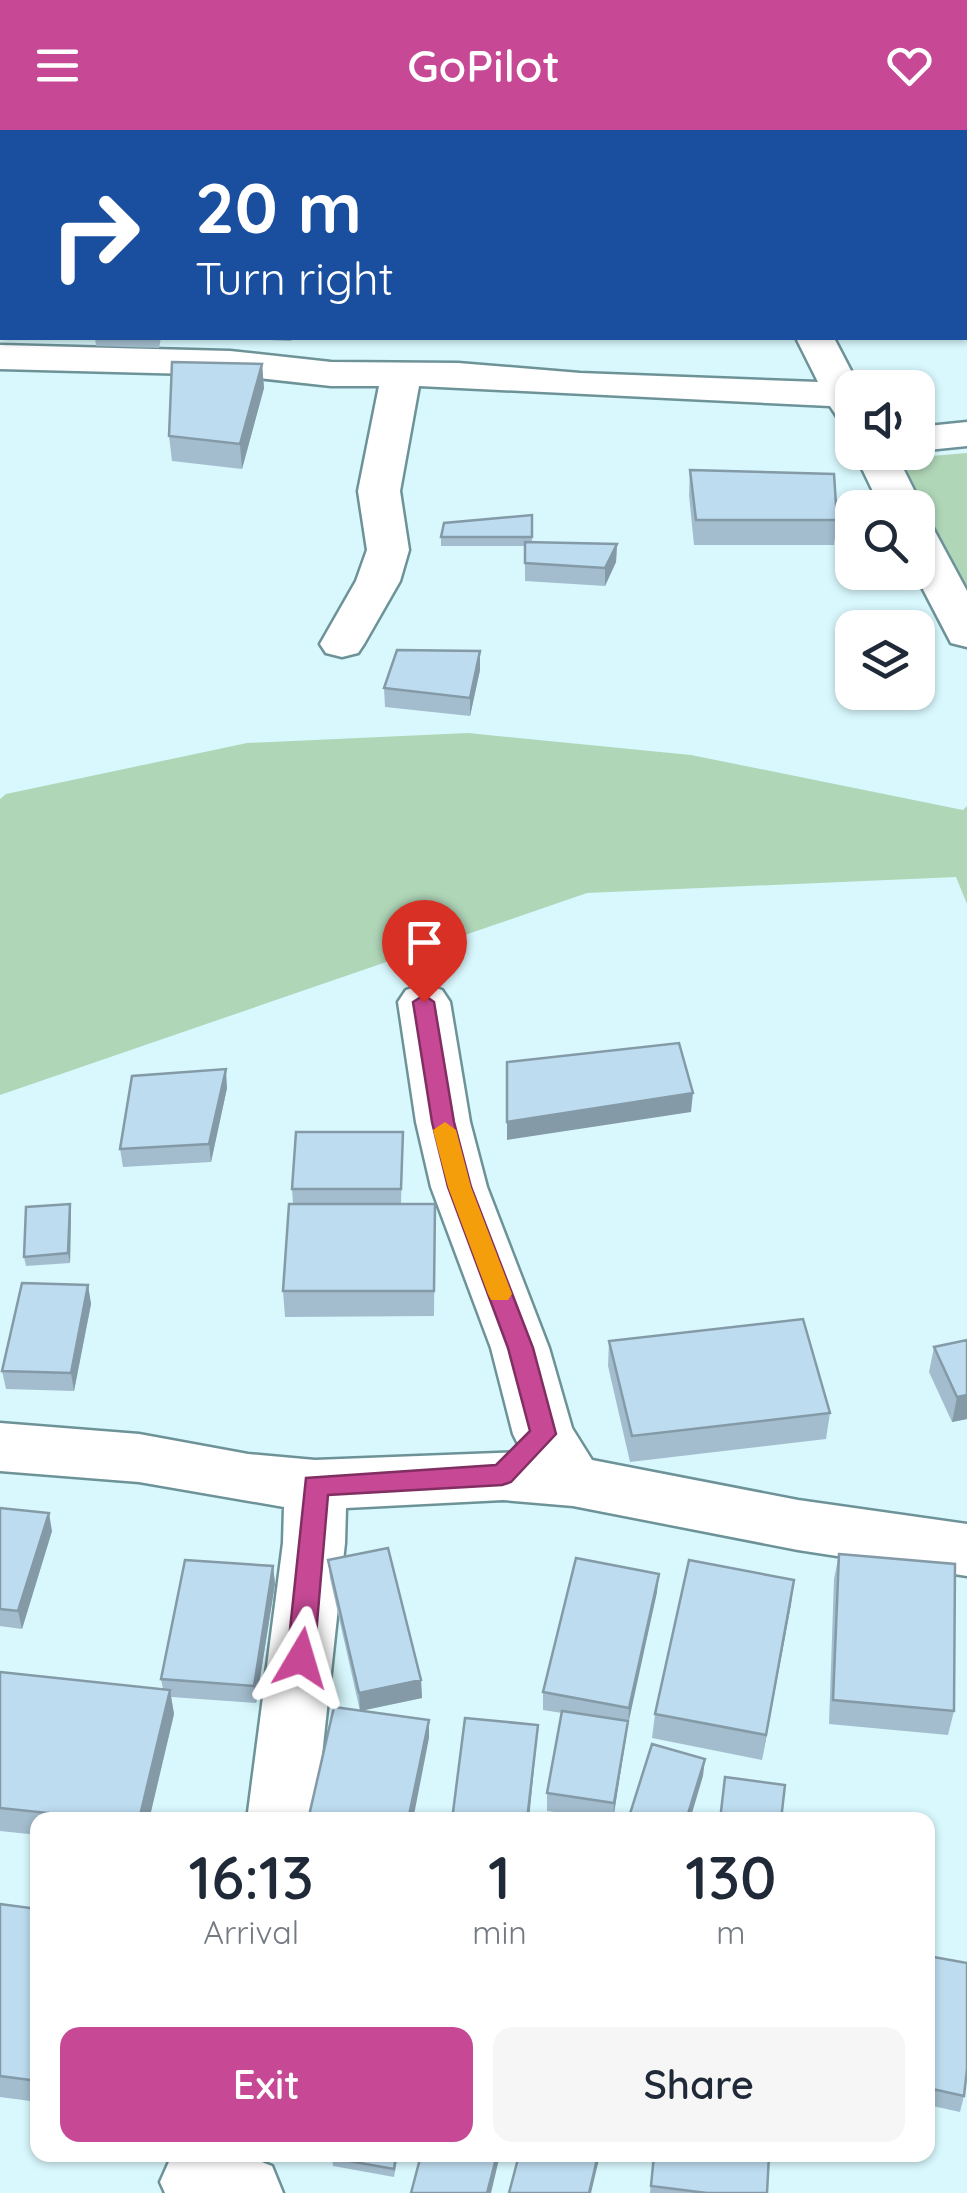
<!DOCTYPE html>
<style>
:root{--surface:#fff;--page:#f6f6f7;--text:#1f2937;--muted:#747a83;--accent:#c74996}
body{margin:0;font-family:Quicksand,sans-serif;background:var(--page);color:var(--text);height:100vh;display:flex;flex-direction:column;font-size:38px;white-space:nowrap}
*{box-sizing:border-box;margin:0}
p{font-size:32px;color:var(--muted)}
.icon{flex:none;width:55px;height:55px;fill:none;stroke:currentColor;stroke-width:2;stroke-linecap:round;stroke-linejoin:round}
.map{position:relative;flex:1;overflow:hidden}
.panel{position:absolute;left:30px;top:1682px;width:905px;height:350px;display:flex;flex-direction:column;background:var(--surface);border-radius:20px;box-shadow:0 2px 8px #0004}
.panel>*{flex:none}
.top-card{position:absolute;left:0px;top:0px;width:968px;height:210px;box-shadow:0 2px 8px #0004;background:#1a4fa0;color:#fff;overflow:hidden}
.fabs{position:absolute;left:835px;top:240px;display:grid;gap:20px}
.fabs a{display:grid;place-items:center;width:100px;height:100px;border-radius:20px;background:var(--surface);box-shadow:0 2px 8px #0004;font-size:50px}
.pin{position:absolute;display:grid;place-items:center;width:85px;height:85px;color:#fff;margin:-102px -42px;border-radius:50% 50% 50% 0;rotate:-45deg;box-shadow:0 0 10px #0007}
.pin .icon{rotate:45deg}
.me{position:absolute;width:110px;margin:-55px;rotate:7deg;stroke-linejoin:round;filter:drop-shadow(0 0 8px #0008)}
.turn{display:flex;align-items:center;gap:35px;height:210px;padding:0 30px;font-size:45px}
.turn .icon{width:130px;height:130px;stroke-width:2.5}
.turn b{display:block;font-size:70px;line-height:85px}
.eta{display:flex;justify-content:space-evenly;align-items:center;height:170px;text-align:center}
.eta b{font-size:60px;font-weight:600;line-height:70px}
.button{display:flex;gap:20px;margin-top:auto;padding:20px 30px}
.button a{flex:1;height:115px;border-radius:20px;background:var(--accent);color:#fff;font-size:40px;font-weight:600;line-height:115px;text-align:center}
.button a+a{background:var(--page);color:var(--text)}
header{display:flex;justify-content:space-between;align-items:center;height:130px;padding:0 30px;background:var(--accent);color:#fff;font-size:45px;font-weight:600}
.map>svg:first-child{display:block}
.green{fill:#b0d6b8}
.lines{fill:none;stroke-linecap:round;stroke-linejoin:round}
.minor-casing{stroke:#6d9398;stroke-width:5}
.minor{fill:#fff;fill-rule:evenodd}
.wall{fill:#a3bdce}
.shaded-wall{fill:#849aa7}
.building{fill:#bddcef;stroke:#849aa7;stroke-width:2.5}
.route{fill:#c74996;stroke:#812f62;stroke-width:2.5}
.slow{fill:#f59e0b}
</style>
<header><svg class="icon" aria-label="menu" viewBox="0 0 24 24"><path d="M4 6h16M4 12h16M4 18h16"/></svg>GoPilot<svg class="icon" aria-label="heart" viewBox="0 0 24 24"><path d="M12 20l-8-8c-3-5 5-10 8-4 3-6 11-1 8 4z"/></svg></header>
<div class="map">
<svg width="967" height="2063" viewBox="0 0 967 2063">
<rect width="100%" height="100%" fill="#d8f8fd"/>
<path class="green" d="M967,323V484L918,394V378L883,330Z
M468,603L691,625L963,680L967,676V774L956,747L587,763L0,965V669L6,664L247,613Z"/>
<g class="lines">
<g class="minor-casing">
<path id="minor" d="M2,52V77L0,78V53Z
M796,208H834L860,258H852V292L838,288L830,276L419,256L400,361L409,420L400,451L364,514L358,523L342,527L326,523L320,514L356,451L367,420L358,361L379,256H331L230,245L0,239V215L230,221L331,232L458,233L580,243L818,252Z
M967,292V316L918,321V297Z
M854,322H895L923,378L918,386V378H881Z
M918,394L933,398L967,461V517L951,513L914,442H918Z
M424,854L442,860L450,872L470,992L487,1057L549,1218L572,1298L592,1330L798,1370L967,1394V1446L798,1420L573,1376L503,1370L346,1378L345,1413L315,1690H247L283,1413L284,1377L139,1352L0,1341V1293L139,1304L248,1324L315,1330L522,1322L513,1304L491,1218L431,1057L416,992L398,872L406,860Z
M172,2025H244L272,2036L283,2063H165L160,2052Z"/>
</g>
<use href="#minor" class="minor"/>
</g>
<path class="wall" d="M324,0H374V2H324Z
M0,120H2V170H0Z
M95,208H161L159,218L96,216Z
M227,208H292L291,211Z
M262,234L264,258L242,339L172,331L169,306Z
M690,340L837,390L834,415H694L689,365Z
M532,385V412L617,414L616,432L605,456L525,451V416H441V407Z
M480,521V540L470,586L385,577L384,558Z
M227,958L211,1032L123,1037L120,1019Z
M403,1002L401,1074H435L434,1186L285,1187L283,1161L293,1074L292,1059Z
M70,1074L71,1084L70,1133L26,1136L24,1127Z
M88,1155L91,1174L74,1261L6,1259L2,1241Z
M609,1211L830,1283L826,1309L630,1332L608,1236Z
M934,1217L967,1289L952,1292L929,1242Z
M0,1378L52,1401L22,1499L0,1496Z
M839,1424L954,1581L948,1605L829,1594L834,1449Z
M328,1430L421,1550L422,1568L360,1581L429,1608L360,1581L330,1448Z
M273,1436L275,1454L256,1573L171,1567L174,1584L149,1690H38V1705L0,1701V1542L163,1559L161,1549Z
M794,1450L762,1630L652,1608L655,1584Z
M657,1462L627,1595L613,1690L547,1681V1663L562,1583L543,1580V1562Z
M0,1774L38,1779V1972L0,1967Z
M928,1826L964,1966L960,1982L928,1975Z
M398,2025L394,2047L333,2036L332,2028Z
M653,2025L767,2063H650Z"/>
<path class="shaded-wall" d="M262,234L264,258L242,339L240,314Z
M617,414L616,432L605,456V438Z
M480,521V540L470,586V568Z
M226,939L227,958L211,1032L209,1014Z
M693,963L691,982L507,1010V992Z
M70,1074L71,1084L70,1133L68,1123Z
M88,1155L91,1174L74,1261L71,1243Z
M967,1265V1289L952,1292L957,1267Z
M49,1383L52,1401L22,1499L18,1481Z
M273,1436L275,1454L256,1573L254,1556Z
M659,1444L657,1462L628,1595L629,1578Z
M794,1450L791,1475L762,1630L766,1605Z
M421,1550L422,1568L360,1581L359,1563Z
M170,1560L174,1584L149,1690H139Z
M429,1590V1608L413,1690H408Z
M628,1591L626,1608L613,1690L614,1673Z
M538,1595L529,1690H527Z
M705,1629L703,1646L690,1690H686Z
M497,2025H500L491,2063H487Z
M598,2025H600L591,2063H589Z"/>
<path class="building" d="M383,0H576V2H381Z
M0,120H2V153H0Z
M172,232L262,234L240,314L169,306Z
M690,340L834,344L837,390H696Z
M532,385V407H441L444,393Z
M525,412L617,414L605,438L525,433Z
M397,520L480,521L470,568L384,558Z
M679,913L693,963L507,992V932Z
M226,939L209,1014L120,1019L132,946Z
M296,1002H403L401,1059H292Z
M70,1074L68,1123L24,1127L26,1077Z
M289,1074H435L434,1161H283Z
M22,1153L88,1155L71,1243L2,1241Z
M803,1189L830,1283L632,1306L609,1211Z
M967,1210V1265L957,1267L934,1217Z
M0,1378L49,1383L18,1481L0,1479Z
M388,1418L421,1550L359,1563L328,1430Z
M839,1424L955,1434L954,1581L833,1570Z
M576,1428L659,1444L629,1578L543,1562Z
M185,1430L273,1436L254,1556L161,1549Z
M689,1430L794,1450L766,1605L655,1584Z
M0,1542L170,1560L139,1690H115L0,1678Z
M334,1577L429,1590L408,1690H308Z
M562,1581L628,1591L614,1673L547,1663Z
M465,1588L538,1595L527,1690H452Z
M652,1614L705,1629L686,1690H628Z
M725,1647L785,1655L781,1690H720Z
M0,1774L38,1779V1951L0,1946Z
M928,1826L967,1833V1939L964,1966L928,1958Z
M332,2025H396L394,2039L332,2028Z
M421,2025H497L487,2063H411Z
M519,2025H598L589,2063H509Z
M654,2025H769L767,2063H707L651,2056Z"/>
<path class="route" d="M424,865L434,872L454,992L471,1057L533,1218L556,1304L511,1352L502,1355L328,1365L314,1528L310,1536L301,1539L291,1536L287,1528L306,1348L496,1335L530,1301L508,1218L448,1057L432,992L413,872Z"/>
<path class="slow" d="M445,992L456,1000L471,1057L512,1164L508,1170H491L488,1164L448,1057L433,1000Z"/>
</svg>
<div class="fabs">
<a><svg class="icon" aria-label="sound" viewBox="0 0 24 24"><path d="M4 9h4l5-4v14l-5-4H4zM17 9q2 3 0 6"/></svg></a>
<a><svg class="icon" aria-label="search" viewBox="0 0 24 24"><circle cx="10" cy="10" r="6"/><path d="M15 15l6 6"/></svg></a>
<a><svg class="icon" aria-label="layers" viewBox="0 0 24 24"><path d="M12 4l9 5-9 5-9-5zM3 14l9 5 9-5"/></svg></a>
</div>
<div class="pin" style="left:424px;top:872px;background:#d93025"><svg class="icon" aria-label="arrive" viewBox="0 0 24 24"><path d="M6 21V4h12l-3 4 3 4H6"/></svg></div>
<svg class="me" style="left:301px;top:1528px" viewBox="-20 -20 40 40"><path d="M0-17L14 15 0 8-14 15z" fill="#c74996" stroke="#fff" stroke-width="4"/></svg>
<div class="top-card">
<div class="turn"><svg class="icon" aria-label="right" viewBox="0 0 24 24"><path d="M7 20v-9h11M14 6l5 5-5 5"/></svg><div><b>20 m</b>Turn right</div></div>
</div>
<section class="panel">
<div class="eta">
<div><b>16:13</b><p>Arrival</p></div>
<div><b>1</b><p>min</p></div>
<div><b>130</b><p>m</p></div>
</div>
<div class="button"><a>Exit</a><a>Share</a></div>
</section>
</div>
